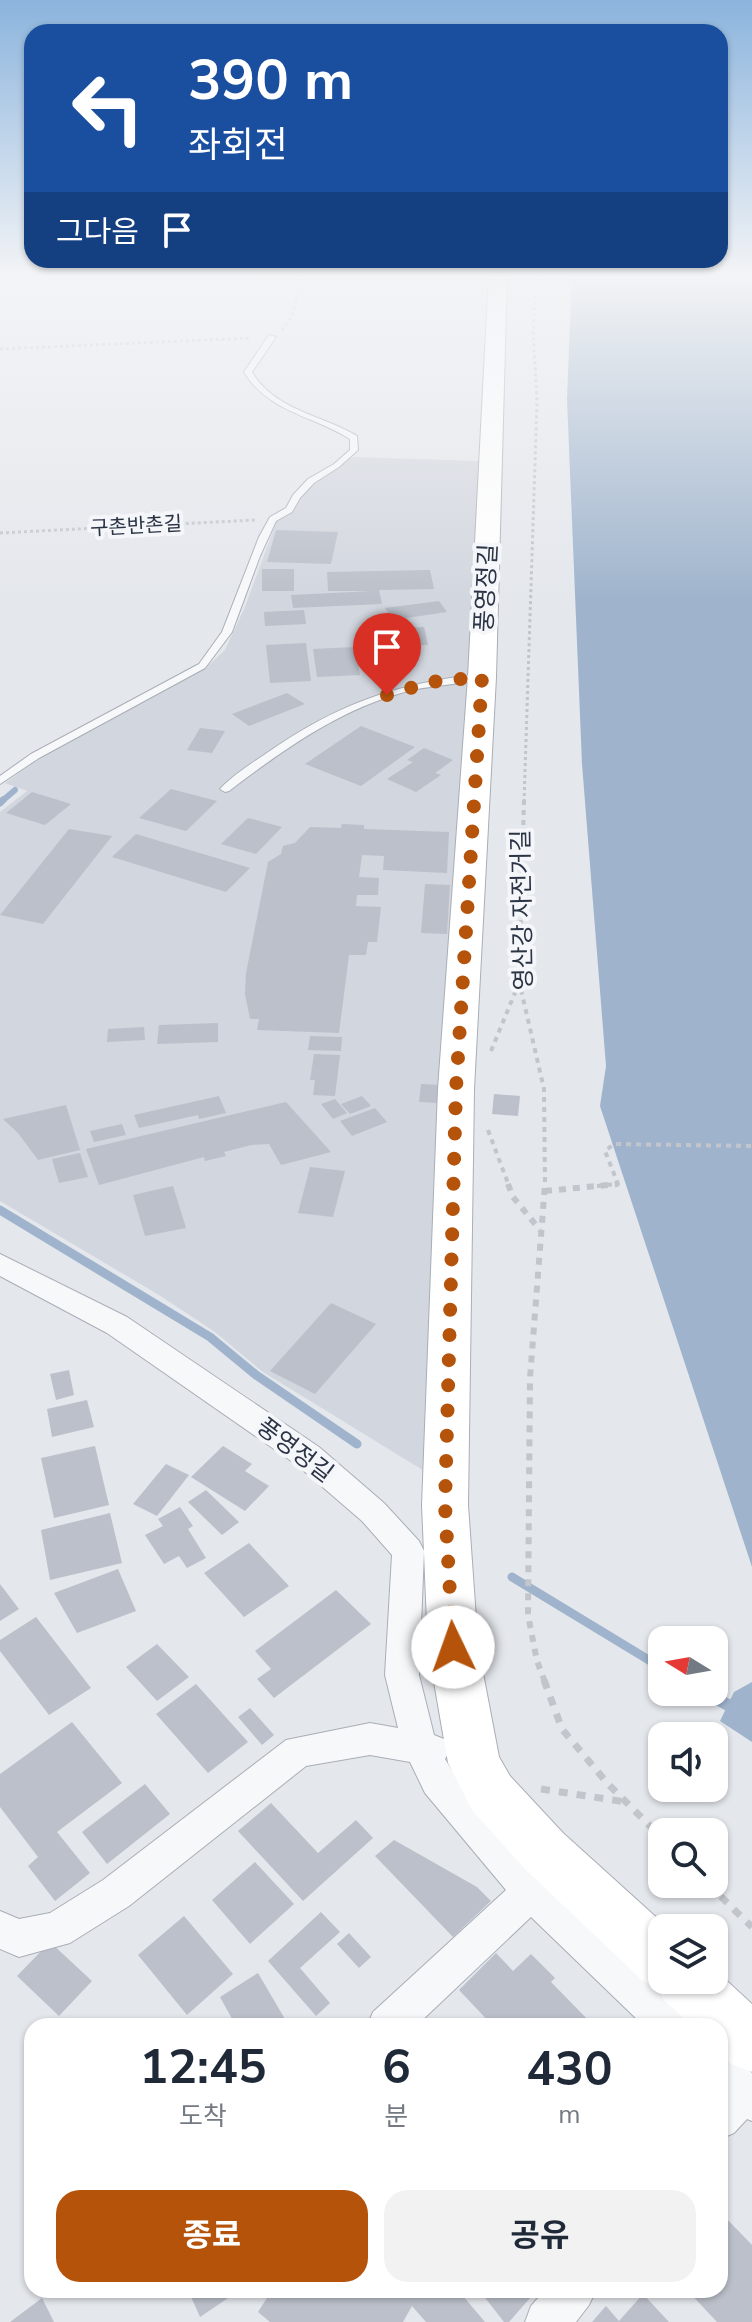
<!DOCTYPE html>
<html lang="ko">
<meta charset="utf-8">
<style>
:root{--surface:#fff;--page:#f2f2f3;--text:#1f2937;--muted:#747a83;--accent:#b45309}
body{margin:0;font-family:"Nunito Sans","Noto Sans KR",sans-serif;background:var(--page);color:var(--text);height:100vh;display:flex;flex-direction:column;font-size:30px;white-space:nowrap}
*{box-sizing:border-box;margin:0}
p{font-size:26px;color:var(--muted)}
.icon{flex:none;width:44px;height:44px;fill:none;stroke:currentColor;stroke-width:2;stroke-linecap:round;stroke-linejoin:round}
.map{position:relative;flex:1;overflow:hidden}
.details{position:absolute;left:24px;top:2018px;width:704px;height:280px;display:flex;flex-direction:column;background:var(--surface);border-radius:24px;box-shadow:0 2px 6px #0004}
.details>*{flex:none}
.top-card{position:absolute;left:24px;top:24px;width:704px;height:244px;border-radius:24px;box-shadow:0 2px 6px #0004;background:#1a4fa0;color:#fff;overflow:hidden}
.needle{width:52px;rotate:281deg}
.fabs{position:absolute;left:648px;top:1626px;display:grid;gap:16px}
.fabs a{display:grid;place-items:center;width:80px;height:80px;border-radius:16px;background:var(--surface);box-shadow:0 2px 6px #0004;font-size:40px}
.pin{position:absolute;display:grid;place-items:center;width:68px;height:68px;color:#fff;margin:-82px -34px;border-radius:50% 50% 50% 0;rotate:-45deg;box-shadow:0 0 8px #0007}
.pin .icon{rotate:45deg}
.me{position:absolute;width:88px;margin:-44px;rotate:357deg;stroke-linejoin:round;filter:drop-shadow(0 0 6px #0008)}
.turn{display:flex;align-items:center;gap:28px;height:168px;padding:0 32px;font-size:36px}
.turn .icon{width:104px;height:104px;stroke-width:2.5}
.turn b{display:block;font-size:56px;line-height:68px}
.then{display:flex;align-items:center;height:76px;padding:0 32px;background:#0003;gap:16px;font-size:30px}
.eta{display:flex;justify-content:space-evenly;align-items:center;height:136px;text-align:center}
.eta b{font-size:48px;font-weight:700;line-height:56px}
.action{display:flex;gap:16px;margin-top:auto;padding:16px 32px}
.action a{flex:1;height:92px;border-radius:24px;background:var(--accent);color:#fff;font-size:32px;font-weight:700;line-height:92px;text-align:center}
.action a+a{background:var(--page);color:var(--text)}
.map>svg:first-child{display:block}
.built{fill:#d2d6de}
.water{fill:#9fb4cc}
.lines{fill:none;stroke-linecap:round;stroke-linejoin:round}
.stream-far3{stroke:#9fb4cc;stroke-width:6}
.stream-far2{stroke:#9fb4cc;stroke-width:7}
.stream-far1{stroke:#9fb4cc;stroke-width:9}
.stream{stroke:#9fb4cc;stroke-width:12}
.building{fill:#bbc0ca}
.lane-casing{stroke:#a9aeb7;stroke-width:2}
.street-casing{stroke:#a9aeb7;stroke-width:2}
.secondary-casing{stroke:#a9aeb7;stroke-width:2}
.path-far3{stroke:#c2c5cb;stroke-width:3;stroke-dasharray:3 3;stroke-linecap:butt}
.path-far2{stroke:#c2c5cb;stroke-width:4;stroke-dasharray:5 5;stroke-linecap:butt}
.path-far1{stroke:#c2c5cb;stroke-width:6;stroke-dasharray:7 7;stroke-linecap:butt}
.path{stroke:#c2c5cb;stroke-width:7;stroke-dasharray:9 9;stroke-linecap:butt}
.lane{fill:#f7f8fa;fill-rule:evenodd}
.street{fill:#f7f8fa;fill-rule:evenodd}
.secondary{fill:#fff;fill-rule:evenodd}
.route{stroke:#b45309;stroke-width:14;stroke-dasharray:0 25.2}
.labels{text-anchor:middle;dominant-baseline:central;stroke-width:8;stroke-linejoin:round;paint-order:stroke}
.far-street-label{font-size:20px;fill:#2b3445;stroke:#f4f6f9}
.street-label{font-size:24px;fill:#2b3445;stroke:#f4f6f9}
</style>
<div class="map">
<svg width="752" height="2322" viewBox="0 0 752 2322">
<rect width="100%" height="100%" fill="#e4e7ec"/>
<path class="built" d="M353,457L480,461L426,1472L263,1372L215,1332L159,1295L0,1201V812L27,791L5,783L40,758L207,667L225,650L245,607L277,520L294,511L302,491L311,483Z"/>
<path class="water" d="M572,274H752V1567L600,1106L606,1066L582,764L567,399Z
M752,1682V1742L720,1721L734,1692Z"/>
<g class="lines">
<path class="stream-far3" d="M1,802L15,790"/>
<path class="stream-far2" d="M0,803L3,800"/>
<path class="stream-far1" d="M0,1210L210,1337L256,1375L357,1444
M512,1577L662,1668"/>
<path class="stream" d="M705,1692L728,1705L752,1712"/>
</g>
<path class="building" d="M276,530L338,532L331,564L267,562Z
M262,569H294V591H262Z
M430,570L434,589L379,590L382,604L293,608L291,595L373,591H328L327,572Z
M439,601L447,612L393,620L385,608Z
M304,610L306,624L265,626L264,612Z
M424,627L428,645L396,646L392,629Z
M306,643L311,681L270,683L266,645Z
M355,647L360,675L317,677L313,649Z
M287,693L305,704L249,726L232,714Z
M361,726L415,747L361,786L305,764Z
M200,728L225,731L212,753L187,750Z
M424,748L453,760L435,773L441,775L416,792L387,779L413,762L407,760Z
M171,789L217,801L186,831L139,818Z
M32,792L71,804L45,825L6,813Z
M248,818L282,827L256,854L221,844Z
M342,824L364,825V829L449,832L447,873L383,870L384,856L362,855L359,877L379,878L378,895H357L356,906L381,907L377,942H368L366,955H349L339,1033L257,1030L259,1019H250L245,994L246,973L268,862L281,854L283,846L295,843L310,827L341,828Z
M69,829L112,836L43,924L0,915Z
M136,834L250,868L226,892L112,857Z
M425,884L450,885L447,934L421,933Z
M218,1023V1042L157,1044L159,1025Z
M144,1027L145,1040L107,1042L108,1029Z
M310,1036L342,1037L341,1051L308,1050Z
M314,1054L340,1055L335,1096L313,1095L315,1080H310Z
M421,1084L441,1085L440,1103L419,1102Z
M494,1094L520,1096L518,1116L492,1114Z
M219,1096L226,1113L199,1119L198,1115L139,1128L134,1115Z
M362,1096L371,1106L350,1114L341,1104Z
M335,1099L347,1113L333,1119L321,1104Z
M286,1102L331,1152L281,1165L269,1144L251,1145L224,1152L226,1156L205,1161L204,1157L99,1185L86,1149Z
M66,1105L80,1150L38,1160L18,1133L3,1119Z
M375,1108L387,1122L352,1136L340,1121Z
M122,1124L126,1135L94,1142L90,1131Z
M80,1153L88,1177L59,1183L52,1159Z
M310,1167L345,1171L333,1217L298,1213Z
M173,1186L186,1228L145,1236L133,1195Z
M331,1303L376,1324L315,1394L270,1371Z
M69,1370L74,1395L56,1400L50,1374Z
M87,1400L94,1427L52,1437L47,1409Z
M95,1446L109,1505L54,1518L41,1458Z
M223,1446L252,1464L245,1471L269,1486L245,1511L191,1477Z
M166,1464L189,1475L157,1516L133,1504Z
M206,1490L239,1522L222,1535L188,1502Z
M180,1507L193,1526L188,1529L206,1558L187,1568L179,1556L164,1564L145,1535L163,1526L158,1519Z
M110,1513L122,1563L50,1580L41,1530Z
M249,1543L289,1586L244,1617L204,1573Z
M118,1569L136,1611L77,1633L54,1593Z
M0,1584L19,1609L0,1621Z
M336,1590L371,1624L274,1698L257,1679L271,1669L255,1651Z
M36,1617L91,1688L49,1715L0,1651V1640Z
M157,1644L189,1677L157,1701L126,1667Z
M196,1684L248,1742L208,1773L156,1714Z
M250,1708L274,1735L262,1745L238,1717Z
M72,1722L122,1783L57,1832L90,1873L55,1901L28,1866L38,1857L0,1807V1774Z
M145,1784L170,1814L107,1864L82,1832Z
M271,1803L318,1853L356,1820L373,1838L303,1901L238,1831Z
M394,1840L477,1887L491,1901L453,1937L375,1856Z
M255,1862L294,1904L250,1944L212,1900Z
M321,1912L340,1932L300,1968L330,2003L316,2016L268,1961Z
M184,1916L233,1974L187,2015L138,1955Z
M349,1933L371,1957L359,1968L337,1944Z
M50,1942L92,1981L59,2016L17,1976Z
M496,1953L513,1971L531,1954L555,1978L551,1982L594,2026H493L459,1990Z
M258,1973L289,2026H236L220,1997Z
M724,2216L752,2245V2322H717L687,2290H720V2221Z
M188,2290H240L200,2317Z
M272,2290H458L485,2322H426L412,2306L403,2322H270L258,2312Z
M479,2290H537L509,2322H504Z
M643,2294L669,2322H592L606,2306L619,2321Z
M42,2298L54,2322H10Z"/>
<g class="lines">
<g class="lane-casing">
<path id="lane" d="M269,335L276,337L252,372C274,410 322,415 357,436L358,450L339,467L314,483L300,498L292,512L276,521L260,556L232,632L205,668L39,758L0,784V776L31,754L199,664L222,632L259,537L270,517L286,508L293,495L308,479L334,464L350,450V439C314,416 268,412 244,372Z
M482,674L486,675V679C461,684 436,685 412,690C343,707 284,749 229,791L225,792L220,789C232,776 249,765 264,755C335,705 395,683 482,674Z"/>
</g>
<g class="street-casing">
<path id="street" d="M0,1254L127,1317L319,1447L384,1503L419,1541L424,1551L419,1675L434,1735L444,1739L450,1750L445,1759L451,1769L544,1879L687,2012L693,2026H644L531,1917L416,2026H367L373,2012L506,1890L425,1793L410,1762L370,1755L306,1766L129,1906L70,1943L19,1957L0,1949V1911L19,1919L50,1913L103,1880L286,1740L370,1723L398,1728L385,1675L392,1555L362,1521L297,1465L107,1333L0,1276Z
M720,2051L734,2057L752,2073V2121L747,2119L734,2133L720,2139Z
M545,2290H596L589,2305L576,2322H525L531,2306Z"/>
</g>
<g class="secondary-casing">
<path id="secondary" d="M489,274H507L496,677L474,1089L468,1505L478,1647L499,1757L510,1776L563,1833L668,1928H662V1980H714V1969L752,2004V2072L731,2064L720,2053V2026H692L664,2000L658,1987L642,1980L525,1869L472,1810L448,1763L428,1647L422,1505L438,1089L468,677Z"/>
</g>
<path class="path-far3" d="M282,330L292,316L304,274
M0,349L251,338
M0,533L255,520
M524,802L537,402L533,332L537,274"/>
<path class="path-far2" d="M524,800L519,981L544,1089L545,1186
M491,1051L519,983
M488,1130L509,1186
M597,1186L618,1184L605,1151L614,1144L752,1146"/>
<path class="path-far1" d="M508,1184L513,1197L540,1230
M545,1191L618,1184
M545,1682L537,1661L528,1615L530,1378L545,1184"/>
<path class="path" d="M544,1680L562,1729L608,1784L662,1838
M541,1789L626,1802
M708,1884L752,1927"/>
<use href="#lane" class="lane"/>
<use href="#street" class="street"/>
<use href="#secondary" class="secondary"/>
</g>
<linearGradient id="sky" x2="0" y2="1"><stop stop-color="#8bb4dd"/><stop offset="0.46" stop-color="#f3f4f6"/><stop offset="1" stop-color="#f3f4f6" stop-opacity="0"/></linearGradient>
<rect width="752" height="599" fill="url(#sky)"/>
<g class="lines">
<path class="route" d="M387,695L431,682L482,677L456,1089L445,1505L453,1647"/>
</g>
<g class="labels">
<g class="far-street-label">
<text transform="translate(136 526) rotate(-3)">구촌반촌길</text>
</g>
<g class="street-label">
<text transform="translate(486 588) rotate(-87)">풍영정길</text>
<text transform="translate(522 910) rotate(-91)">영산강 자전거길</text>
<text transform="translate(295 1450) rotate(37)">풍영정길</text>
</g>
</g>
</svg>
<div class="fabs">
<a><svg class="needle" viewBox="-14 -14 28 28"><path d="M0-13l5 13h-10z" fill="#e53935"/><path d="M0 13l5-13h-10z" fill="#747a83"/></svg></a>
<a><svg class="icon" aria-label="sound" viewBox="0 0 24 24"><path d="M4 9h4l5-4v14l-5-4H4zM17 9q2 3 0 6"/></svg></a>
<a><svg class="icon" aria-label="search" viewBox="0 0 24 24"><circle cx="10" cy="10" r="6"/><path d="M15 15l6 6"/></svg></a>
<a><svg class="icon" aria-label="layers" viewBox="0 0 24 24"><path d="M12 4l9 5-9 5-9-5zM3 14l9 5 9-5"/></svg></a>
</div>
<div class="pin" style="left:387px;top:695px;background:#d93025"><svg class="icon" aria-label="arrive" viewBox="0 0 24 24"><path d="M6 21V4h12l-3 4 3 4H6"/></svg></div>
<svg class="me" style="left:453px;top:1647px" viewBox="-20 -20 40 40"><circle r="19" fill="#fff"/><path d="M0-13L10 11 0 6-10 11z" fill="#b45309"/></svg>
<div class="top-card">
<div class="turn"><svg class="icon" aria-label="left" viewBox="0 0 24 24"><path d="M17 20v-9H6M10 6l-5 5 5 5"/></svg><div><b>390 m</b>좌회전</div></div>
<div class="then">그다음<svg class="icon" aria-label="arrive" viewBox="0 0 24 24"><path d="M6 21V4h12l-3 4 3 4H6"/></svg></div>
</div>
<section class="details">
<div class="eta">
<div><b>12:45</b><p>도착</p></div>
<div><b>6</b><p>분</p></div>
<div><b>430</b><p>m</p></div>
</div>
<div class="action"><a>종료</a><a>공유</a></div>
</section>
</div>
